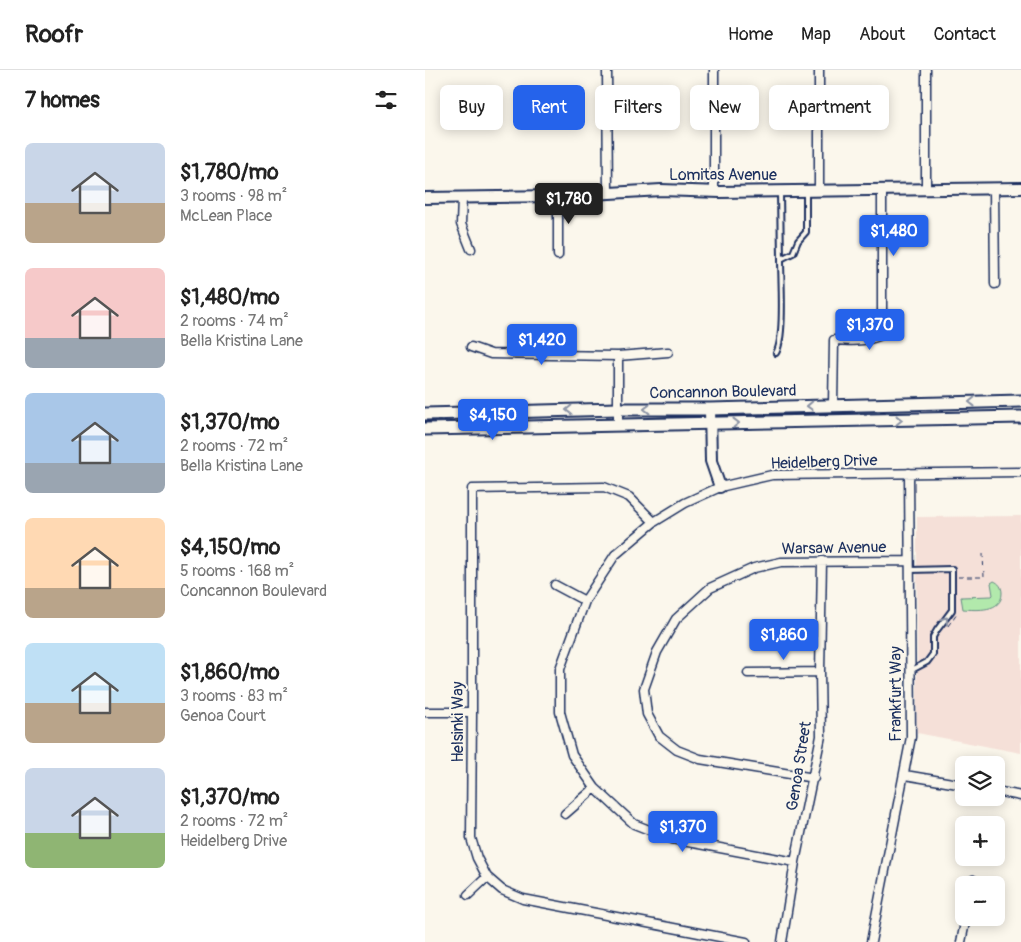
<!DOCTYPE html>
<html lang="en">
<head>
<meta charset="utf-8">
<style>
	:root { --surface:#fff; --page:#f6f6f6; --text:#222; --muted:#767676; --line:#e0e0e0; --accent:#2563eb }
	body { margin:0; font-family:Pangolin,sans-serif; background:var(--page); color:var(--text); height:100vh; display:flex; flex-direction:column; font-size:19px; white-space:nowrap }
	* { box-sizing:border-box; margin:0 }
	p { font-size:16px; color:var(--muted) }
	.icon { flex:none; width:28px; height:28px; fill:none; stroke:currentColor; stroke-width:2; stroke-linecap:round; stroke-linejoin:round }
	.map { position:relative; flex:1; overflow:hidden }
	.panel { display:flex; flex-direction:column; background:var(--surface); width:425px }
	.panel>* { flex:none }
	.hud { position:absolute; left:15px; top:15px; width:475px; height:45px; display:flex; gap:10px }
	.buttons { position:absolute; left:530px; top:686px; display:grid; gap:10px }
	.buttons a { display:grid; place-items:center; width:50px; height:50px; border-radius:8px; background:var(--surface); box-shadow:0 2px 12px #0003; font-size:25px }
	.price { position:absolute; translate:-50% -42px; padding:0 11px; border-radius:5px; background:var(--accent); color:#fff; font-size:16px; line-height:32px; filter:drop-shadow(0 1px 2px #0008) }
	.price::after { content:''; position:absolute; left:50%; top:30px; width:15px; height:11px; margin-left:-8px; background:inherit; clip-path:polygon(0 0,100% 0,50% 100%) }
	.price.current { background:#222; color:#fff }
	ul { padding:0; list-style:none }
	li { display:flex; align-items:center; gap:15px; height:125px; padding:0 25px }
	li span { display:grid; place-items:center; flex:none; width:140px; height:100px; border-radius:8px; color:#555 }
	li>.icon { margin-inline-start:auto }
	span .icon { width:60px; height:60px; fill:#fffc; stroke-width:1 }
	li b { font-size:21px }
	h2 { display:flex; justify-content:space-between; align-items:center; height:60px; padding:0 25px; font-size:21px }
	.chip { padding:0 18px; border-radius:8px; background:var(--surface); box-shadow:0 2px 12px #0003; font-size:18px; line-height:45px }
	.chip.current { background:var(--accent); color:#fff }
	header { display:flex; align-items:center; gap:30px; box-sizing:border-box; height:70px; padding:0 25px; background:var(--surface); border-bottom:1px solid var(--line) }
	header strong { font-size:24px }
	nav { display:flex; gap:28px; margin-inline-start:auto; font-size:18px }
	main { display:flex; flex:1; min-height:0 }
	.map>svg:first-child { display:block }
</style>
</head>
<body>
<header>
<strong>Roofr</strong>
<nav><a>Home</a><a>Map</a><a>About</a><a>Contact</a></nav>
</header>
<main>
<section class="panel">
<h2>7 homes<svg class="icon" aria-label="filters" viewBox="0 0 24 24"><path d="M4 7h16M4 17h16"/><circle cx="9" cy="7" r="2"/><circle cx="15" cy="17" r="2"/></svg></h2>
<ul>
<li><span style="background:linear-gradient(#c9d6e8 60%,#b9a48a 0)"><svg class="icon" aria-label="home" viewBox="0 0 24 24"><path d="M3 11l9-7 9 7M6 9v11h12V9"/></svg></span><div><b>$1,780/mo</b><p>3 rooms · 98 m²</p><p>McLean Place</p></div></li>
<li><span style="background:linear-gradient(#f6c9c9 70%,#9aa5b1 0)"><svg class="icon" aria-label="home" viewBox="0 0 24 24"><path d="M3 11l9-7 9 7M6 9v11h12V9"/></svg></span><div><b>$1,480/mo</b><p>2 rooms · 74 m²</p><p>Bella Kristina Lane</p></div></li>
<li><span style="background:linear-gradient(#a9c7e8 70%,#9aa5b1 0)"><svg class="icon" aria-label="home" viewBox="0 0 24 24"><path d="M3 11l9-7 9 7M6 9v11h12V9"/></svg></span><div><b>$1,370/mo</b><p>2 rooms · 72 m²</p><p>Bella Kristina Lane</p></div></li>
<li><span style="background:linear-gradient(#ffd9b3 70%,#b9a48a 0)"><svg class="icon" aria-label="home" viewBox="0 0 24 24"><path d="M3 11l9-7 9 7M6 9v11h12V9"/></svg></span><div><b>$4,150/mo</b><p>5 rooms · 168 m²</p><p>Concannon Boulevard</p></div></li>
<li><span style="background:linear-gradient(#bfe0f5 60%,#b9a48a 0)"><svg class="icon" aria-label="home" viewBox="0 0 24 24"><path d="M3 11l9-7 9 7M6 9v11h12V9"/></svg></span><div><b>$1,860/mo</b><p>3 rooms · 83 m²</p><p>Genoa Court</p></div></li>
<li><span style="background:linear-gradient(#c9d6e8 65%,#8fb573 0)"><svg class="icon" aria-label="home" viewBox="0 0 24 24"><path d="M3 11l9-7 9 7M6 9v11h12V9"/></svg></span><div><b>$1,370/mo</b><p>2 rooms · 72 m²</p><p>Heidelberg Drive</p></div></li>
</ul>
</section>
<div class="map">
<svg width="596" height="872" viewBox="0 0 596 872">
	<rect width="100%" height="100%" fill="#fbf7ec"/>
	<filter id="ink" filterUnits="userSpaceOnUse"><feTurbulence type="fractalNoise" baseFrequency=".02" numOctaves="2"/><feDisplacementMap in="SourceGraphic" scale="10" xChannelSelector="R" yChannelSelector="G"/><feConvolveMatrix kernelMatrix="1 2 1 2 8 2 1 2 1" color-interpolation-filters="sRGB"/></filter>
	<g filter="url(#ink)">
		<path fill="#f5e0d8" d="M596,446V683L492,663V447Z"/>
		<path fill="#b2e9ac" stroke="#668c85" d="M569,511C574,513 577,517 577,523C577,542 552,540 538,539L536,527L567,526L568,525L566,513Z"/>
		<g fill="none" stroke-linecap="round" stroke-linejoin="round">
			<g stroke="#1b2f5e" stroke-width="8">
				<path id="service" d="M355,123L356,189L368,183L373,171L381,162V123
					M351,283C360,268 356,209 356,189
					M485,500L527,499V540L512,560L508,567V584L502,592L485,601"/>
			</g>
			<g stroke="#1b2f5e" stroke-width="11">
				<path id="minor" d="M182,0L183,123
					M289,0V122
					M394,0V120
					M501,0V119
					M569,118L570,214
					M37,128L36,154L46,179
					M133,185V126
					M46,277L66,284L193,286L243,282
					M193,286V355
					M408,336L409,270C424,271 439,272 454,266L457,254V119
					M229,452L204,427L179,417L47,419V642L46,768L52,788L62,807L77,820L98,829L321,872
					M130,515L160,531
					M323,603L395,602
					M0,642H47
					M480,705L539,715
					M389,708L275,689L252,680L234,666L222,644L219,619L232,582L251,549L285,518L329,498L356,492L484,491
					M571,721L596,726
					M140,744L170,718
					M370,792L247,769L209,754L170,718L147,685L135,642V599L160,531L190,485L229,452L260,433L295,417L347,405L596,402
					M547,815L548,810
					M43,825L62,807
					M357,872L370,792L396,666L395,602L397,491
					M446,872L486,667L484,403
					M536,872L541,848"/>
			</g>
			<g stroke="#1b2f5e" stroke-width="14">
				<path id="tertiary" d="M0,128L133,126L236,120L295,122L596,118
					M285,339L286,391L295,417"/>
			</g>
			<g stroke="#1b2f5e" stroke-width="15">
				<path id="secondary" d="M0,344L193,339H285L596,331
					M0,359L596,347"/>
			</g>
			<path stroke="#1b2f5e" stroke-width="1" stroke-dasharray="5 4" stroke-linecap="butt" d="M533,507H559L558,484
				M523,556L532,543"/>
			<use href="#service" stroke="#fbf7ec" stroke-width="4"/>
			<use href="#minor" stroke="#fbf7ec" stroke-width="8"/>
			<use href="#tertiary" stroke="#fbf7ec" stroke-width="10"/>
			<use href="#secondary" stroke="#fbf7ec" stroke-width="11"/>
		</g>
		<defs><path id="oneway-chevron" d="M-2-3.5L2.5 0L-2 3.5" fill="none" stroke-width="1.6" stroke-linecap="round" stroke-linejoin="round" transform="scale(1.25)"/></defs>
		<g stroke="#8b93a5">
			<use href="#oneway-chevron" transform="translate(547 332) rotate(179)"/>
			<use href="#oneway-chevron" transform="translate(385 336) rotate(178)"/>
			<use href="#oneway-chevron" transform="translate(222 339) rotate(-180)"/>
			<use href="#oneway-chevron" transform="translate(144 340) rotate(179)"/>
			<use href="#oneway-chevron" transform="translate(474 350) rotate(-1)"/>
			<use href="#oneway-chevron" transform="translate(311 353) rotate(-1)"/>
			<use href="#oneway-chevron" transform="translate(520 550) rotate(-52)"/>
		</g>
	</g>
	<g text-anchor="middle" dominant-baseline="central" stroke-width="4" stroke-linejoin="round" paint-order="stroke">
		<g font-size="16" fill="#1b2f5e" stroke="#fbf7ec">
			<text x="298" y="105">Lomitas Avenue</text>
			<text transform="translate(298 322) rotate(-1)">Concannon Boulevard</text>
			<text transform="translate(399 392) rotate(-2)">Heidelberg Drive</text>
			<text transform="translate(409 478) rotate(-1)">Warsaw Avenue</text>
			<text transform="translate(471 624) rotate(-90)">Frankfurt Way</text>
			<text transform="translate(33 652) rotate(-90)">Helsinki Way</text>
			<text transform="translate(374 696) rotate(-81)">Genoa Street</text>
		</g>
	</g>
</svg>
<div class="buttons">
<a><svg class="icon" aria-label="layers" viewBox="0 0 24 24"><path d="M12 4l9 5-9 5-9-5zM3 14l9 5 9-5"/></svg></a>
<a>+</a>
<a>−</a>
</div>
<b class="price current" style="left:144px;top:155px">$1,780</b>
<b class="price" style="left:469px;top:187px">$1,480</b>
<b class="price" style="left:445px;top:281px">$1,370</b>
<b class="price" style="left:117px;top:296px">$1,420</b>
<b class="price" style="left:68px;top:371px">$4,150</b>
<b class="price" style="left:359px;top:591px">$1,860</b>
<b class="price" style="left:258px;top:783px">$1,370</b>
<div class="hud">
<a class="chip">Buy</a>
<a class="chip current">Rent</a>
<a class="chip">Filters</a>
<a class="chip">New</a>
<a class="chip">Apartment</a>
</div>
</div>
</main>
</body>
</html>
